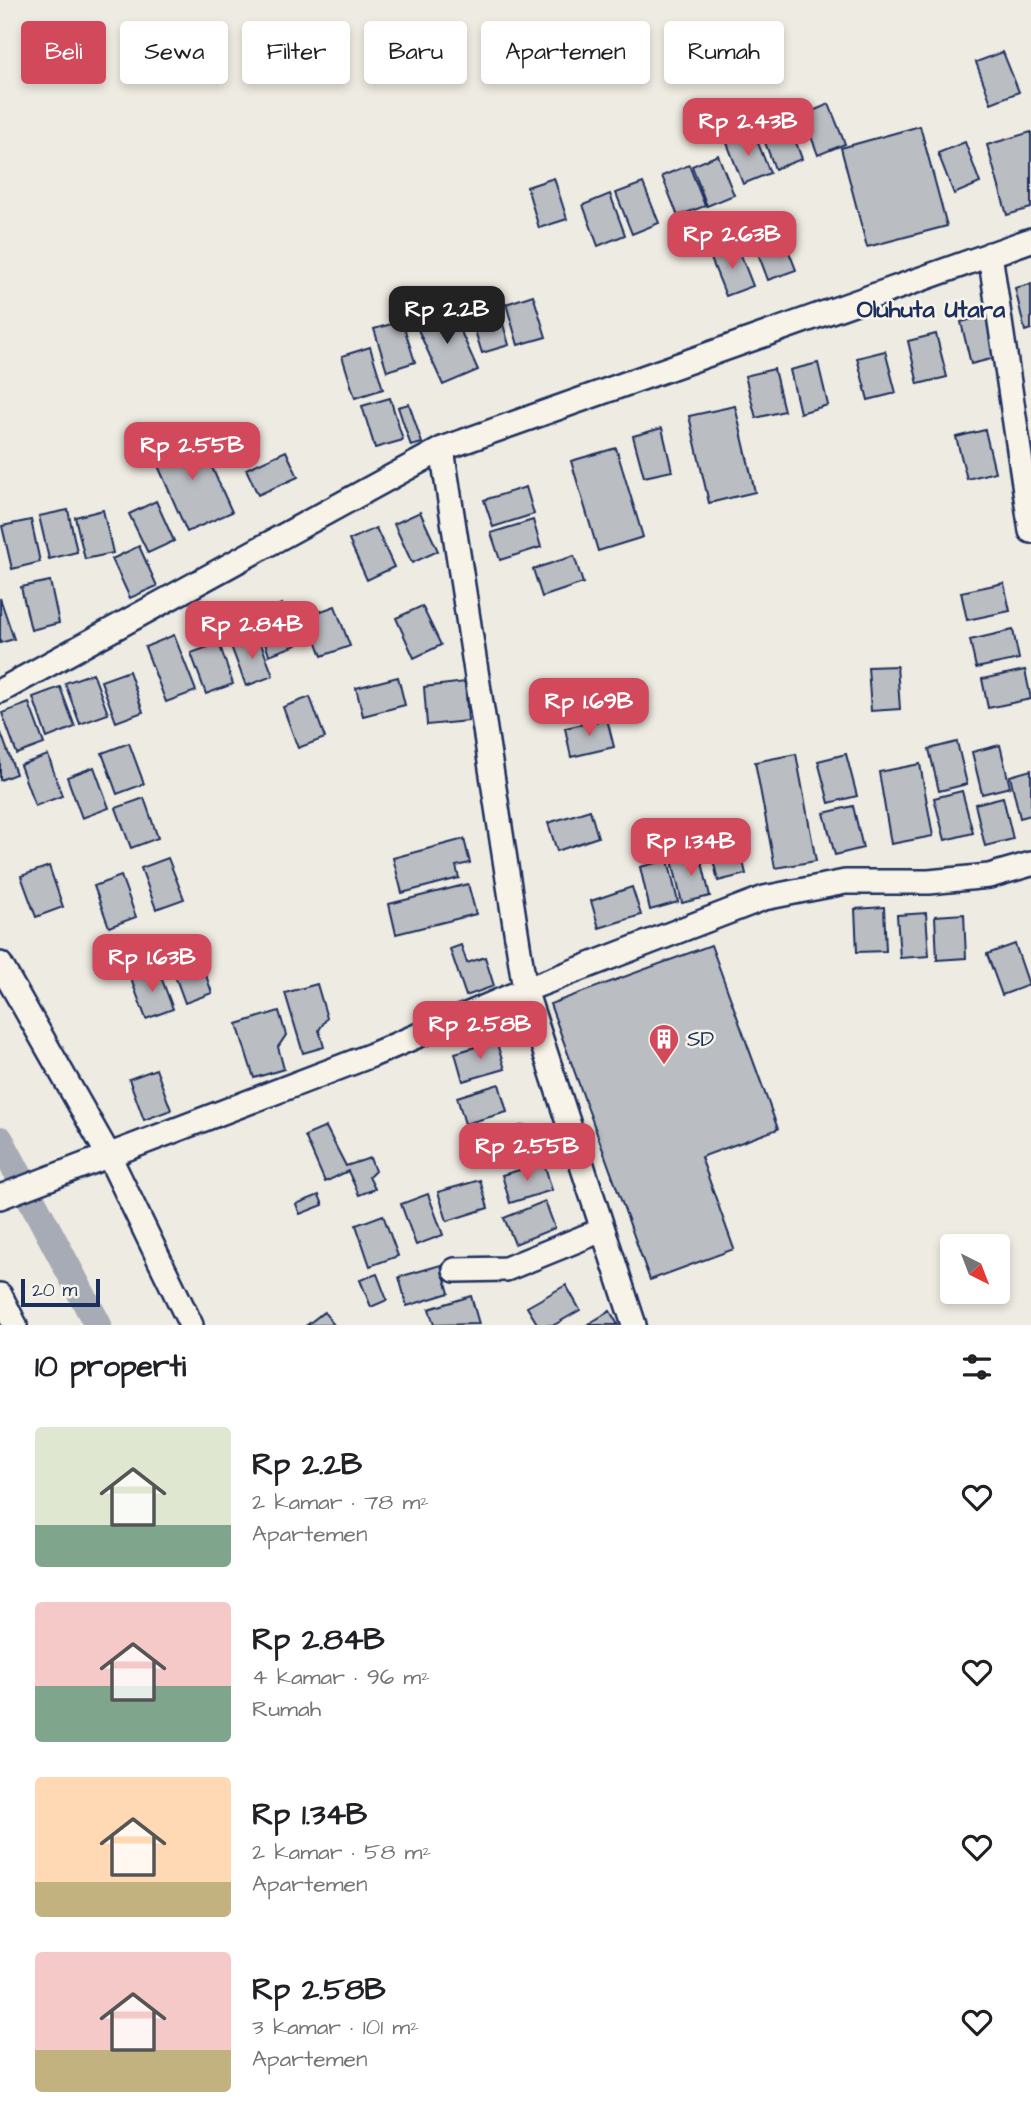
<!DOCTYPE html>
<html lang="id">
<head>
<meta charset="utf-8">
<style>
	:root { --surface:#fff; --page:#f6f6f6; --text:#202124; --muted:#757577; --accent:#d1495b }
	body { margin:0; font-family:"Architects Daughter",sans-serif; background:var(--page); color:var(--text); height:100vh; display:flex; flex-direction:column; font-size:26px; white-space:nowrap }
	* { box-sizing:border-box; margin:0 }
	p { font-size:23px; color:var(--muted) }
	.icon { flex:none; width:38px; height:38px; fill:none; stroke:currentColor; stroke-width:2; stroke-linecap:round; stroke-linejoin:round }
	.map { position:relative; height:1325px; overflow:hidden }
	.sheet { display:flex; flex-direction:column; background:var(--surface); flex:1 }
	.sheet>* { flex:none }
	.top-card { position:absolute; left:21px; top:21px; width:990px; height:63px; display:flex; gap:14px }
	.needle { width:46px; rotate:138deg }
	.buttons { position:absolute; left:940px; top:1234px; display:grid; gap:14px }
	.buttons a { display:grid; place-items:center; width:70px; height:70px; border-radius:7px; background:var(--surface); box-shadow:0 4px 10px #0003; font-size:35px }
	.scale { position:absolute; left:21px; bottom:18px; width:79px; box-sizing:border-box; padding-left:7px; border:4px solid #1b2f5e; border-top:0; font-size:19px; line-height:24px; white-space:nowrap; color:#1b2f5e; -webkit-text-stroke:5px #f7f3e8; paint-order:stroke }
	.price { position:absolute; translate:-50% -60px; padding:0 16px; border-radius:14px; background:var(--accent); color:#fff; font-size:23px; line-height:46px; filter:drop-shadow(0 2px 4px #0008) }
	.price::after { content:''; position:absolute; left:50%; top:42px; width:21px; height:16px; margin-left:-10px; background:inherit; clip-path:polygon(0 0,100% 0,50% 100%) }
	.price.selected { background:#222; color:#fff }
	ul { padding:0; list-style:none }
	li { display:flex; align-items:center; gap:21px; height:175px; padding:0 35px }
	li span { display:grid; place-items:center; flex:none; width:196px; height:140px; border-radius:7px; color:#555 }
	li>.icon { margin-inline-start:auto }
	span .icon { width:84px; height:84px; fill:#fffc; stroke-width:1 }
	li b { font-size:30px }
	h2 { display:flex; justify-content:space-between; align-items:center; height:84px; padding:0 35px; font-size:30px }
	.pill { padding:0 24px; border-radius:7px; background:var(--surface); box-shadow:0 4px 10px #0003; font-size:24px; line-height:63px }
	.pill.selected { background:var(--accent); color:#fff }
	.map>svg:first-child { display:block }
</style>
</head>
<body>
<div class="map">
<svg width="1031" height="1325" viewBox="0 0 1031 1325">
	<rect width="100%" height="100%" fill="#eeebe2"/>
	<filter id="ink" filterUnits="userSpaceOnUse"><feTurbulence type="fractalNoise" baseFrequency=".0143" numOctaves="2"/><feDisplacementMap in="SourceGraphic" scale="14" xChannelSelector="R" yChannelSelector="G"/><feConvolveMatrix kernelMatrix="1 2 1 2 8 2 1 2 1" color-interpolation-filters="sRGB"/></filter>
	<g filter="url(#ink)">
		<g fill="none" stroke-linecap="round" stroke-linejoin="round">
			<path stroke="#a6abb5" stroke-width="28" d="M0,1140L98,1325"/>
		</g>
		<path fill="#babdc2" stroke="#1b2f5e" stroke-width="2" d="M1003,52L1019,92L991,103L976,62Z
			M829,104L845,144L818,155L803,115Z
			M787,118L802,159L775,169L760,129Z
			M920,126L947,226L867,247L841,148Z
			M1031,132V208L1007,215L987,145Z
			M754,133L770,173L743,184L727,143Z
			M965,142L980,183L954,194L938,153Z
			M718,155L734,195L707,206L692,166Z
			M689,165L705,206L678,216L662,176Z
			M554,178L567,219L539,228L527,187Z
			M643,183L659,223L632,234L616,193Z
			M610,194L625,235L598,246L583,205Z
			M780,229L796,270L768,280L753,240Z
			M737,245L753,286L726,296L710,256Z
			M1031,284V329L1025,331L1015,288Z
			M533,295L546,337L518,345L506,304Z
			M497,303L509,345L482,353L469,312Z
			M450,307L478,370L443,385L415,323Z
			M989,315L999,357L971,364L961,322Z
			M402,321L415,362L387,371L374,329Z
			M936,334L947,377L918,384L908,341Z
			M370,347L383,389L355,398L342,356Z
			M885,351L896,393L868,400L857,358Z
			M818,363L828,405L800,413L790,370Z
			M774,369L784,411L756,418L745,376Z
			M390,398L403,440L375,448L362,406Z
			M409,404L422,443L411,446L398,407Z
			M735,406L755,492L709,503L689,416Z
			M662,428L672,471L644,477L633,436Z
			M985,430L995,472L967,479L956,437Z
			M196,432L232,512L187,532L152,452Z
			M616,448L643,537L598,551L571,461Z
			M286,451L298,477L258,495L246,469Z
			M526,487L534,514L493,527L484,500Z
			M156,501L174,541L148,553L129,514Z
			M68,510L77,552L49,559L39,516Z
			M103,510L113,553L85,559L75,517Z
			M420,512L438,551L412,563L394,524Z
			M31,520L40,562L12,569L2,526Z
			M533,520L541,547L500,560L491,533Z
			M376,528L394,567L367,580L349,540Z
			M139,546L157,586L130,598L112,559Z
			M574,556L583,583L542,597L533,569Z
			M50,581L59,623L31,630L21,587Z
			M1004,583L1010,611L967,620L961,592Z
			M0,598L14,639L0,643Z
			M282,604L297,645L269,655L255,614Z
			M335,606L350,646L322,656L307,616Z
			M422,606L441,645L414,658L396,618Z
			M1013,630L1019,659L976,668L970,640Z
			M174,635L196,691L166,702L145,647Z
			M258,636L273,676L246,686L231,646Z
			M219,643L233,684L206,694L191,653Z
			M897,666L900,709L871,711L868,667Z
			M1025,670L1031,699L988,708L982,679Z
			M129,671L143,712L116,722L101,681Z
			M93,673L108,714L80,724L65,683Z
			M398,677L405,705L363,716L356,688Z
			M465,682L468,721L427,725L424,687Z
			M60,687L75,727L47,738L33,697Z
			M310,697L325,738L298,748L283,707Z
			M29,703L44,744L17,754L2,713Z
			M607,719L614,747L571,757L565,728Z
			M1,733L16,774L0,780V734Z
			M957,742L967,784L939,791L929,749Z
			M129,743L144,784L117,794L102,753Z
			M1000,745L1010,787L982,794L972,752Z
			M796,754L816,861L775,868L755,762Z
			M846,754L857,796L829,803L818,761Z
			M48,755L62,796L35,806L20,765Z
			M920,764L933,836L891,844L879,772Z
			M94,767L109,808L82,818L67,777Z
			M1031,770V815L1020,818L1010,776Z
			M962,791L973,833L945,840L934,798Z
			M1003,797L1013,839L985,846L975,804Z
			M144,798L158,838L131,848L116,808Z
			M853,806L863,848L835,855L824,813Z
			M590,810L598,837L557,851L548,823Z
			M736,832L746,874L718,881L708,838Z
			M464,839L470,863L456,866L459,878L402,893L393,858Z
			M700,854L710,896L682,903L672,860Z
			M168,858L184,899L156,909L141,868Z
			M668,860L678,902L650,910L640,867Z
			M49,866L63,907L36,917L21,876Z
			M121,876L136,917L109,927L94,886Z
			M468,884L476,914L396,934L389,904Z
			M632,887L641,915L599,928L591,901Z
			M884,907L886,951L857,952L855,909Z
			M926,913L929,956L900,958L897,915Z
			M964,914L966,958L937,960L935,916Z
			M1015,944L1029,985L1002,995L987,954Z
			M461,945L467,963L485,957L494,986L466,996L450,949Z
			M711,945L778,1129L701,1157L734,1249L650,1280L550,1004Z
			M198,952L212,993L185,1003L170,962Z
			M158,969L173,1009L146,1019L131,979Z
			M317,984L327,1018L319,1030L324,1047L303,1053L285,993Z
			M279,1011L286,1035L278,1047L284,1069L254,1078L237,1024Z
			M496,1041L505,1069L463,1081L455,1053Z
			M156,1069L171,1110L144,1120L129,1079Z
			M499,1084L507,1112L465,1124L457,1097Z
			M524,1125L533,1152L491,1165L483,1137Z
			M326,1127L346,1166L370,1158L375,1171L369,1177L375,1189L359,1195L348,1171L325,1182L305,1136Z
			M544,1163L552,1190L510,1203L502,1175Z
			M480,1180L488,1208L447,1221L438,1192Z
			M428,1194L443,1235L416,1245L401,1204Z
			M319,1195L323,1205L300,1214L296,1204Z
			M545,1201L555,1228L515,1244L504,1218Z
			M383,1215L398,1256L370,1266L356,1225Z
			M441,1265L449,1293L407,1306L399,1277Z
			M377,1274L387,1300L371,1307L360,1280Z
			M566,1285L580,1310L554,1325H538L527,1307Z
			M471,1296L479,1324L434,1325L429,1309Z
			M610,1311L618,1325H587Z
			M324,1312L334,1325H307Z"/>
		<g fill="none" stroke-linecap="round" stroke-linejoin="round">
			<g stroke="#1b2f5e" stroke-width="28">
				<path id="minor" d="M990,254L1031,531
					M442,449L525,990L634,1325
					M0,691L442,449L1031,240
					M0,964L109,1156L191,1325
					M0,1197L372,1055L525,990L764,898L845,882H929L989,876L1031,864
					M455,1270L506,1269L602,1230
					M0,1295L15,1325"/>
			</g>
			<use href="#minor" stroke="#f7f3e8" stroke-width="23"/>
		</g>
	</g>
	<defs>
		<g id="building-pin" transform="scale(1.575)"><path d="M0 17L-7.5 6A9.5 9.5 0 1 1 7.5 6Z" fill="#d1495b" stroke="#f7f3e8"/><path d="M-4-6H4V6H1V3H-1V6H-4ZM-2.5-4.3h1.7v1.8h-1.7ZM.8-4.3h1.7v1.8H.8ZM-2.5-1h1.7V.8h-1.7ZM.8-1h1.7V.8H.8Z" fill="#fff"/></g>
	</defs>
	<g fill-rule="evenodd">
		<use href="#building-pin" x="664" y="1039"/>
	</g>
	<g text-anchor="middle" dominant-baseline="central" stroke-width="5" stroke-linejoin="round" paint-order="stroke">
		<g font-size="21" fill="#1b2f5e" stroke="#f7f3e8" text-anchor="start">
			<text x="687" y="1039">SD</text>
		</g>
		<g font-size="24" font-weight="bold" fill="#1b2f5e" stroke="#f7f3e8">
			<text x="931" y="310">Oluhuta Utara</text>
		</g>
	</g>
</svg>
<div class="buttons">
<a><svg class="needle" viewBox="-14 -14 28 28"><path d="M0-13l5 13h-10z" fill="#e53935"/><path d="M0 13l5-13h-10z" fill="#757577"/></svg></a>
</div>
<div class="scale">20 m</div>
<b class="price" style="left:748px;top:158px">Rp 2.43B</b>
<b class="price" style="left:732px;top:271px">Rp 2.63B</b>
<b class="price selected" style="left:447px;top:346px">Rp 2.2B</b>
<b class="price" style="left:192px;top:482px">Rp 2.55B</b>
<b class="price" style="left:252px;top:661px">Rp 2.84B</b>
<b class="price" style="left:589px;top:738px">Rp 1.69B</b>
<b class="price" style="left:691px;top:878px">Rp 1.34B</b>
<b class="price" style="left:152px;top:994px">Rp 1.63B</b>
<b class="price" style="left:480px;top:1061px">Rp 2.58B</b>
<b class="price" style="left:527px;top:1183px">Rp 2.55B</b>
<div class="top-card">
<a class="pill selected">Beli</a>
<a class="pill">Sewa</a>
<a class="pill">Filter</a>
<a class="pill">Baru</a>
<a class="pill">Apartemen</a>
<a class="pill">Rumah</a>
</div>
</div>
<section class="sheet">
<h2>10 properti<svg class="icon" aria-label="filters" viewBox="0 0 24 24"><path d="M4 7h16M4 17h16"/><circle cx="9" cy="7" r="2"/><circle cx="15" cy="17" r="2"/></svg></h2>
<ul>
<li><span style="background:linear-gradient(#dfe7d0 70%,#7fa58c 0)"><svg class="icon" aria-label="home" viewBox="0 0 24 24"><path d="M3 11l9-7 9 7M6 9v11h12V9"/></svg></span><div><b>Rp 2.2B</b><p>2 kamar · 78 m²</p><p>Apartemen</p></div><svg class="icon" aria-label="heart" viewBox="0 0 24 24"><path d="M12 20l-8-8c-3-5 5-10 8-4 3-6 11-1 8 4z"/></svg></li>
<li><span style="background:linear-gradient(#f6c9c9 60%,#7fa58c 0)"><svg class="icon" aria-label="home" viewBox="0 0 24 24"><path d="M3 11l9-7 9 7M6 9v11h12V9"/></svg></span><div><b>Rp 2.84B</b><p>4 kamar · 96 m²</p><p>Rumah</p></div><svg class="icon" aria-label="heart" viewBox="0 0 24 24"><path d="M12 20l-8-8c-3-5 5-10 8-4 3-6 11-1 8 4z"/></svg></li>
<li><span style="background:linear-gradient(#ffd9b3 75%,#c2b280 0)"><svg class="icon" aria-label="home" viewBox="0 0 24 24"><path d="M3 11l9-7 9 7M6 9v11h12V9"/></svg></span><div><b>Rp 1.34B</b><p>2 kamar · 58 m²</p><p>Apartemen</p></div><svg class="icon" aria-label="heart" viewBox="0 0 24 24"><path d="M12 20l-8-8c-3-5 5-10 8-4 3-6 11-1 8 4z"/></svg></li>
<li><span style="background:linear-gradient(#f6c9c9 70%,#c2b280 0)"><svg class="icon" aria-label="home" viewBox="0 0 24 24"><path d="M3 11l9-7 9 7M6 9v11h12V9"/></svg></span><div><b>Rp 2.58B</b><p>3 kamar · 101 m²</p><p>Apartemen</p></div><svg class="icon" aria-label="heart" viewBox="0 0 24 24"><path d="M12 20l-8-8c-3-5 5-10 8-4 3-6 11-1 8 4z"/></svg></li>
</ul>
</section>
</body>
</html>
